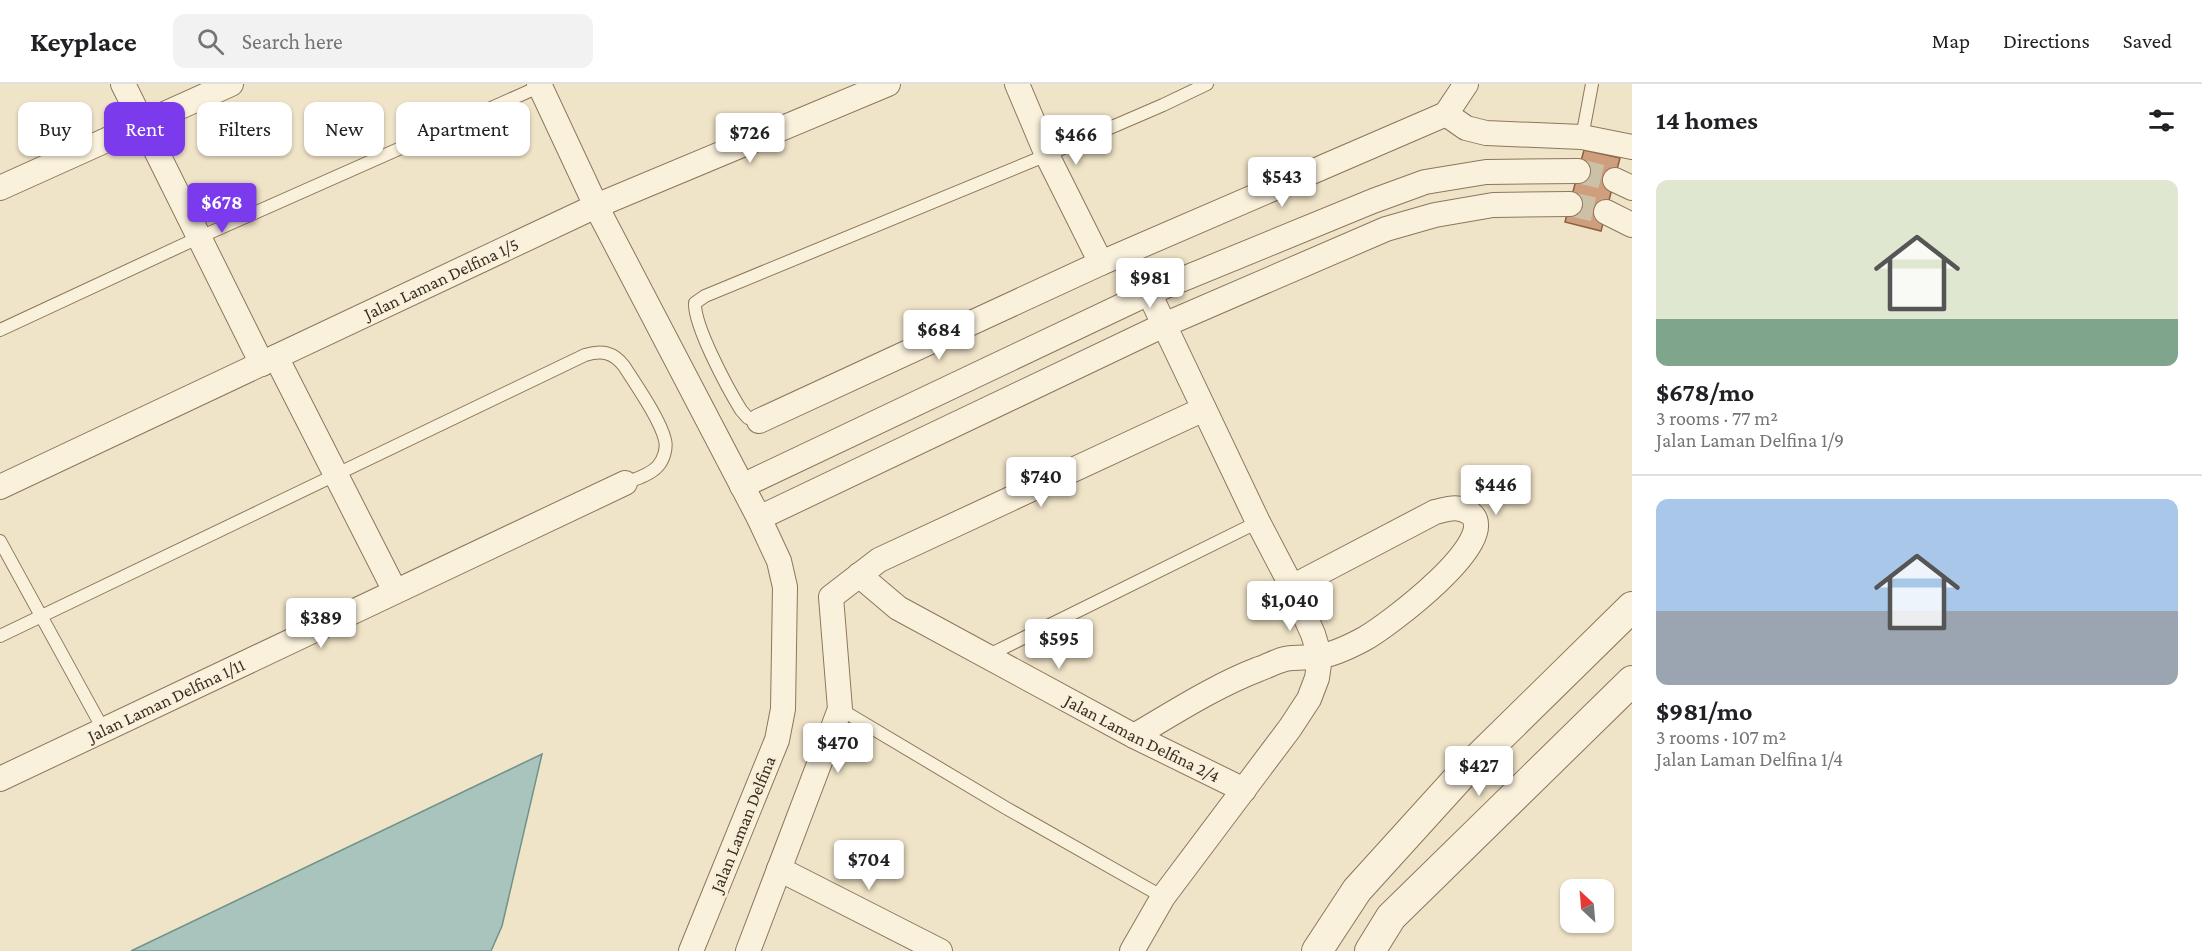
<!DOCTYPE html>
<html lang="en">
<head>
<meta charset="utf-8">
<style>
	:root { --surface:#fff; --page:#f2f2f2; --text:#202124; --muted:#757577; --line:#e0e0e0; --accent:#7c3aed }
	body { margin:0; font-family:"Crimson Pro",serif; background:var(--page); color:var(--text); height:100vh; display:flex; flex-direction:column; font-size:22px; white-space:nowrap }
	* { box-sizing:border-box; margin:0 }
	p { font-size:20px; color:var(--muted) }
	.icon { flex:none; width:33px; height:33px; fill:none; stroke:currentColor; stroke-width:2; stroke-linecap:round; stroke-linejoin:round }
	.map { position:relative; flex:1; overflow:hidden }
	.drawer { display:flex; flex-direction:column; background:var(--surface); width:570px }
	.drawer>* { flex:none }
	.banner { position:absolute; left:18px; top:18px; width:570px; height:54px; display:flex; gap:12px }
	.needle { width:39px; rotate:334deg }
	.fabs { position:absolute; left:1560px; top:795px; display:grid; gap:12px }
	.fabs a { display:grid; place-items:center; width:54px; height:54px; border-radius:12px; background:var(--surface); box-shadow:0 2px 4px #0004; font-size:30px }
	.price { position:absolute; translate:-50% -51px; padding:0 14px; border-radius:6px; background:#fff; color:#222; font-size:20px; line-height:39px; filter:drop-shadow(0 2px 3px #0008) }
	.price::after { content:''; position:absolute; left:50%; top:36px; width:18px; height:14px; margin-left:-9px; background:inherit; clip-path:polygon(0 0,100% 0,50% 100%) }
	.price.current { background:var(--accent); color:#fff }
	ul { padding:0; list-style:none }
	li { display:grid; align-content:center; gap:12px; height:318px; padding:0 24px }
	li+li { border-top:2px solid var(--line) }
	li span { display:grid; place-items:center; height:186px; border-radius:12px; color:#555 }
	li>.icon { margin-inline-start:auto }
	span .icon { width:108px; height:108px; fill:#fffc; stroke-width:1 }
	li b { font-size:26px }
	h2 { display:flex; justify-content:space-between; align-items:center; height:72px; padding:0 24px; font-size:26px }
	.pill { padding:0 21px; border-radius:12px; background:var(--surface); box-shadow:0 2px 4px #0004; font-size:21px; line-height:54px }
	.pill.current { background:var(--accent); color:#fff }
	header { display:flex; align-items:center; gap:36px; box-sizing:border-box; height:84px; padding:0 30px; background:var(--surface); border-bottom:2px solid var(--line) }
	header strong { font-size:28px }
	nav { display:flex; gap:33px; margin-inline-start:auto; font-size:21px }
	.search { width:420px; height:54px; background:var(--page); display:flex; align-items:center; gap:15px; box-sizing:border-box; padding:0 21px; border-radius:12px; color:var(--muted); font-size:22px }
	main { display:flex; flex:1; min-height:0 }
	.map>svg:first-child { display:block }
</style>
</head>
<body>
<header>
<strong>Keyplace</strong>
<div class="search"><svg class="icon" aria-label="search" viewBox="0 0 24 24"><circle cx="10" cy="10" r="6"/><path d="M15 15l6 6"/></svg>Search here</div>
<nav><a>Map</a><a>Directions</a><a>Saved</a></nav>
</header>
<main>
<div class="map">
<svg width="1632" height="867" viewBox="0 0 1632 867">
	<rect width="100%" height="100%" fill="#f0e4c8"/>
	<path fill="#a9c4bc" stroke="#6f938a" stroke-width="1.5" d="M542,670L502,842L491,867H131Z"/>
	<path fill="#cf9f7d" stroke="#8d5f41" stroke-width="1.5" d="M1584,66L1620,74L1601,147L1565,138Z"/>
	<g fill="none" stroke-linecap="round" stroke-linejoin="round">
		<path stroke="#ccc0a6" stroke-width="24" stroke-dasharray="24 12" stroke-linecap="butt" d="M1578,87L1615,96
			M1570,120L1606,128"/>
		<g stroke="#8d765c" stroke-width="14">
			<path id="service" d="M1582,53L1592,0
				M0,246L200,153L543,1
				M759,337L748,334L741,326C728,305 694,242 695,219L705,212L1047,71L1163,21L1207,0
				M0,457L103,645
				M0,552L585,271C602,266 613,268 624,282C636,301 660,335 665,356C667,364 664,375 658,382C650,391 636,395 625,399
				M989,571L1258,438
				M840,625L1006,724L1163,813"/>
		</g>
		<g stroke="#8d765c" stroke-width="26">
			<g id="minor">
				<path d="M123,0L262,280"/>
				<path d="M539,0L596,122L759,434L779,477L785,503L783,625L777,656L691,867"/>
				<path d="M1017,0L1047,71L1101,179"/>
				<path d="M1466,0L1446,30L1466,44L1486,49L1582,53L1632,63"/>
				<path d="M1615,96L1632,104"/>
				<path d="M0,104L231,0"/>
				<path d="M1606,128L1632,141"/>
				<path d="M276,273L395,507"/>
				<path d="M759,337L1101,179L1446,30"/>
				<path d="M742,402L1149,209L1373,117L1425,98L1486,88L1578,87"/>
				<path id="s1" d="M0,403L596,122L888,0"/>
				<path d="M759,434L1164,241L1386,145L1435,131L1493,121L1570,120"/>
				<path id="s2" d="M859,491L898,524L1134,652L1244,706"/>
				<path d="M1134,652C1175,628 1215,602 1259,585C1268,582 1276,577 1285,575C1295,573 1307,574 1317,573C1331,571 1351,562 1364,555C1386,543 1504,455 1470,429C1458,421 1448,425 1435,428L1292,503"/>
				<path id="s3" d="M0,695L625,399"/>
				<path d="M779,785L940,867"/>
				<path d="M748,867L840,625L831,513L879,476L1204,325"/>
				<path d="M1132,867L1163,813L1290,644L1309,615L1317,594L1320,573L1313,550L1292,503L1258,438L1149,209"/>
			</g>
		</g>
		<g stroke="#8d765c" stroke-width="32">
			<path id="tertiary" d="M1317,867L1357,806L1464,688L1632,523
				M1370,867L1391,833L1632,597"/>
		</g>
		<use href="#service" stroke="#faf1dc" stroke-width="12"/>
		<use href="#minor" stroke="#faf1dc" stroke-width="24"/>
		<use href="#tertiary" stroke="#faf1dc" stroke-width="30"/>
	</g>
	<g text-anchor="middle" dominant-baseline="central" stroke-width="6" stroke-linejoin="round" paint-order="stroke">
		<g font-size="18" fill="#3d2e20" stroke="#f7eed8">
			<text stroke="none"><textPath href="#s1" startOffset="488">Jalan Laman Delfina 1/5</textPath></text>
			<text stroke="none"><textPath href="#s3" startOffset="184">Jalan Laman Delfina 1/11</textPath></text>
			<text stroke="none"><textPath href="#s2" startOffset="328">Jalan Laman Delfina 2/4</textPath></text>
			<text transform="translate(743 740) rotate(-68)">Jalan Laman Delfina</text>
		</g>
	</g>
</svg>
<div class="fabs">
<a><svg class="needle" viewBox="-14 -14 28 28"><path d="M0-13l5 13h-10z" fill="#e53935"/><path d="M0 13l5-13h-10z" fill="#757577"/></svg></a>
</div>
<b class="price" style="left:750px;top:80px">$726</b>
<b class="price" style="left:1076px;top:82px">$466</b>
<b class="price" style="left:1282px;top:124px">$543</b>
<b class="price current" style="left:222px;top:150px">$678</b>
<b class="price" style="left:1150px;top:225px">$981</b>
<b class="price" style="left:939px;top:277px">$684</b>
<b class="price" style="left:1041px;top:424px">$740</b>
<b class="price" style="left:1496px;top:432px">$446</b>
<b class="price" style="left:1290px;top:548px">$1,040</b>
<b class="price" style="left:321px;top:565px">$389</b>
<b class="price" style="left:1059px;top:586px">$595</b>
<b class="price" style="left:838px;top:690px">$470</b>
<b class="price" style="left:1479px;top:713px">$427</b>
<b class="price" style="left:869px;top:807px">$704</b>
<div class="banner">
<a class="pill">Buy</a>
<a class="pill current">Rent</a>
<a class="pill">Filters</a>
<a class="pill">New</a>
<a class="pill">Apartment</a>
</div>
</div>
<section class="drawer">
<h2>14 homes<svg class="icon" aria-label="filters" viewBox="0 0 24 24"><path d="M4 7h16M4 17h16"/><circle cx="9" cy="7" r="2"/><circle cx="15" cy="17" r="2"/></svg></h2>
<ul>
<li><span style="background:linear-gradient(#dfe7d0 75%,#7fa58c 0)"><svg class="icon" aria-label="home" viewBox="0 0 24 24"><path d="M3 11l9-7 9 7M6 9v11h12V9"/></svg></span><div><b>$678/mo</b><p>3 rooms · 77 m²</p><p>Jalan Laman Delfina 1/9</p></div></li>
<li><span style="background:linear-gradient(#a9c7e8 60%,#9aa5b1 0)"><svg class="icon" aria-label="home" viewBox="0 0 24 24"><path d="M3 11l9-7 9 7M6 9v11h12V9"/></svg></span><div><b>$981/mo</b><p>3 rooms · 107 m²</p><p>Jalan Laman Delfina 1/4</p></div></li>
</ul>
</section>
</main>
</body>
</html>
